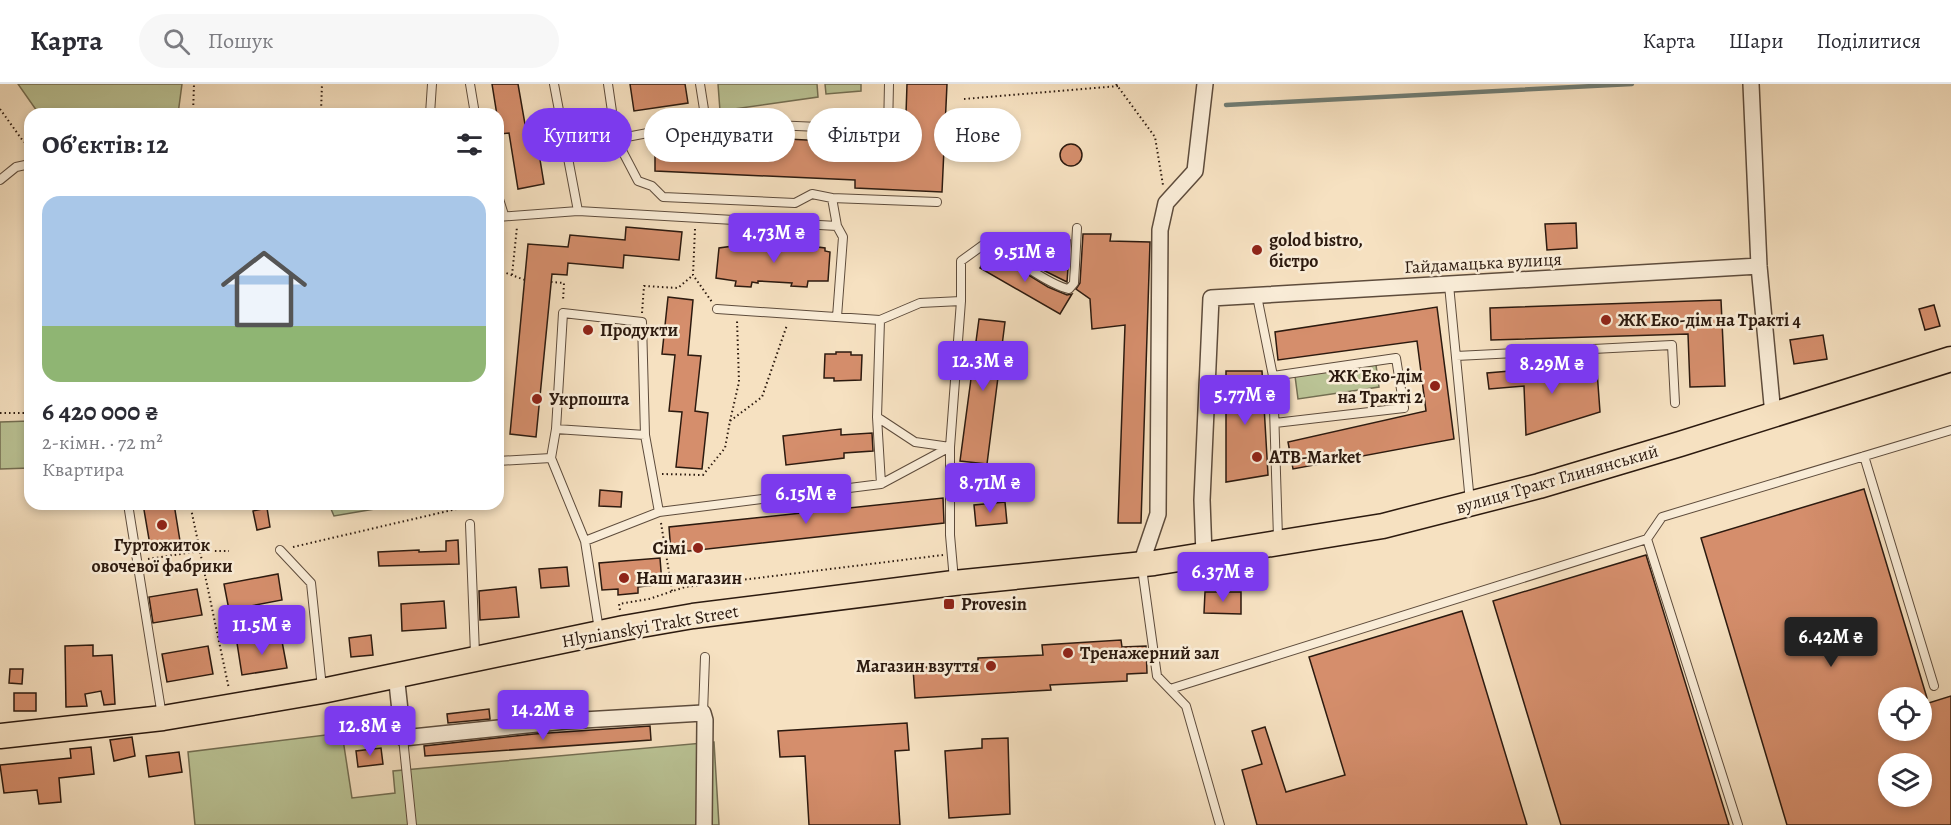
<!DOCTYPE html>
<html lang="uk">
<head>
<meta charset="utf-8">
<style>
	:root { --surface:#fff; --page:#f7f7f7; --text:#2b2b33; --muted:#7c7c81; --line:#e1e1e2; --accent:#7c3aed }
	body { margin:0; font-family:Alegreya,serif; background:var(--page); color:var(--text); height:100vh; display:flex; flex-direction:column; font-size:22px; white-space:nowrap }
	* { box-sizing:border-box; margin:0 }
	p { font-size:20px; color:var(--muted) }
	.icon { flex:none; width:33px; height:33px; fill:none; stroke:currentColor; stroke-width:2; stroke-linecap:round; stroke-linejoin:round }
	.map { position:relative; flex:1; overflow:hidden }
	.sheet { position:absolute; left:24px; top:24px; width:480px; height:402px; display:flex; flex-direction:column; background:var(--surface); border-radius:18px; box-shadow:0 3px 9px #0003 }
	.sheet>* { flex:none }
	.hud { position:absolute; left:522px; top:24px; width:570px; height:54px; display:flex; gap:12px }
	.fabs { position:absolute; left:1878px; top:603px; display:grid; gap:12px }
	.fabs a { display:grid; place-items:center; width:54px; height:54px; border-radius:50%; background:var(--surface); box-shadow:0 3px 9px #0003; font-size:30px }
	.price { position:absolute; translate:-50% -51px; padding:0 14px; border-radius:6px; background:var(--accent); color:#fff; font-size:20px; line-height:39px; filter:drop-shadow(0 2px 3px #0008) }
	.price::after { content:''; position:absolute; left:50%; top:36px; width:18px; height:14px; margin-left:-9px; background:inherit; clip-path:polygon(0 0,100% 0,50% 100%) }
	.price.active { background:#222; color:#fff }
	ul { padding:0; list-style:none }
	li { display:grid; align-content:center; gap:12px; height:318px; padding:0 18px }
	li+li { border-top:2px solid var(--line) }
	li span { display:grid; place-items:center; height:186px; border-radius:18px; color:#555 }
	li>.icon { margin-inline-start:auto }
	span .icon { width:108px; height:108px; fill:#fffc; stroke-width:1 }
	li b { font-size:26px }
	h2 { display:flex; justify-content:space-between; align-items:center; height:72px; padding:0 18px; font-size:26px }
	.tag { padding:0 21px; border-radius:27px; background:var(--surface); box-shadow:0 3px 9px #0003; font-size:21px; line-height:54px }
	.tag.active { background:var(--accent); color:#fff }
	header { display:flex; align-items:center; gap:36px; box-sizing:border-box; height:84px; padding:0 30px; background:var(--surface); border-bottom:2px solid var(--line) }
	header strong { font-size:28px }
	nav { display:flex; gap:33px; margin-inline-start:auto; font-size:21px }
	.search { width:420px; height:54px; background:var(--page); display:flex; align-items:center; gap:15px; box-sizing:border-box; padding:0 21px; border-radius:33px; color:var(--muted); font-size:22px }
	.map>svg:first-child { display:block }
</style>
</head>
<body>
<header>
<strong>Карта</strong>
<div class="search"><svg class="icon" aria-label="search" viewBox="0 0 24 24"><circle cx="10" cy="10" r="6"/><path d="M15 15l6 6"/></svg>Пошук</div>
<nav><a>Карта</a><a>Шари</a><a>Поділитися</a></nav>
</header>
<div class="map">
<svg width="1951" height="741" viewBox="0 0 1951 741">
	<rect width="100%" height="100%" fill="#f6e1c1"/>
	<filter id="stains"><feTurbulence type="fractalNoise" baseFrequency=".00333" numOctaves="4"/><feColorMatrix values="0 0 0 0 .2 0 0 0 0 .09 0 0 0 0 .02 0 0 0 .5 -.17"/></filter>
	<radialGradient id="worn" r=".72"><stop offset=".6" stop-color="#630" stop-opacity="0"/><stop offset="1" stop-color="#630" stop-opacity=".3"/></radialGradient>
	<path fill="#bac395" stroke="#736e52" stroke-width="1.5" d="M18,0H182L178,30H39Z
		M718,0H817L818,13L720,27Z
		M825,0H861V7L826,10Z
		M1376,281L1379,303L1298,315L1295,292Z
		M30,337V384L0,385V338Z
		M336,420H380V424L334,432L331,425Z
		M342,649L352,714L395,709L393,687L714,658L719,741H195L188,668Z"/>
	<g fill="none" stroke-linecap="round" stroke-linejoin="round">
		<path stroke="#707c73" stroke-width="4.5" d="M1226,21L1632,0"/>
	</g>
	<path fill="#d58e6c" stroke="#2c1a0f" stroke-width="1.5" fill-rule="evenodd" d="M492,0H518L526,46L535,45L544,100L518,105L509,49L500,50Z
		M630,0H685L688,19L634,27Z
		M907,0H947L942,108L855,104V96L655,87V71L686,50L905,61Z
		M1060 71a11 11 0 1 1 22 0a11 11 0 1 1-22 0Z
		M1576,139L1577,164L1547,166L1545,140Z
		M626,143L682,148L679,176L624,171L623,184L568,179L567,191L552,190L536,353L510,350L528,160L568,163L570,151L625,156Z
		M1083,150H1111L1110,157L1150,158L1141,439H1118L1125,241L1092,245L1090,215L1076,205L1080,199Z
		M1070,156L1067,198L1043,186L1009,163V160Z
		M788,159L818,161V163L825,164V167L830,168L828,197H808L807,203L791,202L792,199L758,197V199L752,198L751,203L735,202L736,197L716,194L719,164L733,162V160L780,164V161L788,162Z
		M989,167L1048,203L1067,211L1072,210L1060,230L980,184Z
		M668,213L693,216L688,271L701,272L695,327L708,329L702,385L676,383L682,328L669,327L675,271L662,270Z
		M1721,216L1725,302L1690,303L1688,250L1491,256L1490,224Z
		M1934,221L1940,242L1925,246L1919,225Z
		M1437,223L1454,355L1293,385L1288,358L1426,327L1417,257L1278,276L1275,248Z
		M979,235L1005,238L987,380L960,377Z
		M1823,251L1827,275L1794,280L1790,256Z
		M836,268H851V271H862L861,296L834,297V294H824L825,270H836Z
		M1226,287H1262L1268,391L1226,398Z
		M1510,287H1597L1600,328L1526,351L1524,302L1489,305L1487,289Z
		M841,345V351L872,349L873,367L844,369V374L786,381L783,352Z
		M1864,405L1927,614H1888V646H1922V621L1951,612V741H1787L1701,454ZM1888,680H1922V712H1888Z
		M600,406L622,408L621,423L599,422Z
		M943,414L944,439L671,469L669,443Z
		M1005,418L1007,439L976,442L974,421Z
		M143,420H174L181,463L151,467Z
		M267,424L270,443L257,446L253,427Z
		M458,456L459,480L379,482L378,468L419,466V468L446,467V457Z
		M1646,471L1729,741H1561L1493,517Z
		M660,474L662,500L638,503V509L618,511V505L602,506L599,479Z
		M567,483L569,502L541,504L539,485Z
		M278,490L282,516L229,526L224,500Z
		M516,503L519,533L480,536L479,507Z
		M197,505L202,531L153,539L149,513Z
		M1205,508H1241V530L1204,529Z
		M444,517L446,544L402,547L401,520Z
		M1462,527L1527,741H1257L1242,686L1262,680L1252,647L1265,643L1286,708L1345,691L1309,573Z
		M371,551L373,571L351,573L349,554Z
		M281,552L287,584L242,591L237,559Z
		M1121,556L1122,563L1146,562L1147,589L1127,590V597L1050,601L1051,606L915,614L913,584L978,580V574L1043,571L1042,561Z
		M93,561V572L112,571L115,620L104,621L101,607L85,610L87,622L66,623L65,562Z
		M208,562L213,590L167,598L162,570Z
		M10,585H23L22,600L9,599Z
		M14,609H36V627H14Z
		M489,625L490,635L448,639L447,630Z
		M907,639L909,666L895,667L900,741H809L805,672L780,673L778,647Z
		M650,642L651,656L425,672L424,662L534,650Z
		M132,653L135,672L114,677L110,656Z
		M1008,654L1010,730L949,734L945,667L982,664V655Z
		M91,663L94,690L59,694L61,718L39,720L37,706L4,709L0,681L71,674L70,665Z
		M381,664L383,680L358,683L356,667Z
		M179,668L182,688L149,693L146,672Z"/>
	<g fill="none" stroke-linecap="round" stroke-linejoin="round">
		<g stroke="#5e4c3c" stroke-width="10">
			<path id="lane" d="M470,0L475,30
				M554,0L578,127
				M608,0L616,55
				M700,0L706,38L616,55L638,97L652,102L663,113L795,119L812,110L832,114L837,142L843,153L837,233
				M430,30L432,0
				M706,38L888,46L889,0
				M0,96L16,83L30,80
				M498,112L504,131
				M832,114L937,118
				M498,133L578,127L837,142
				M1449,201L1470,418
				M1257,212L1273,292L1278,454
				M717,225L880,236L877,333L915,358L950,363V451L954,496
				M563,229L642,238L645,351L556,345Z
				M880,236L920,219L961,217
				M1456,272L1672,261L1675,319
				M1273,292L1396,274L1404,324L1275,339
				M877,333L881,400
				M556,345L551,374L585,457
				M1864,372L1934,602
				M498,377L551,374
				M128,420L162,632
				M659,428L881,400L950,363L961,217V177L990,156C1004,169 1051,202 1069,205L1074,199L1077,144
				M470,440L475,570
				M1647,455L1738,741
				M280,466L311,499L322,604
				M1142,484L1157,592L1186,622L1220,741
				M599,546L585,457L659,428L645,351
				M1170,605L1647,455L1662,433L1951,346
				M703,629L705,573
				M403,654L412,741"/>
		</g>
		<g stroke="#5e4c3c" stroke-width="18">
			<path id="street" d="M1751,0L1759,182L1773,331
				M1204,471L1202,416L1211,214L1759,182
				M1141,480L1158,430L1160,146L1166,119L1195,87L1205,0
				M396,590L403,654L566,637L703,629L705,636L704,741"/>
		</g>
		<g stroke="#2c1a0f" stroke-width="27">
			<path id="primary" d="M0,652L163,634L322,607L624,544L693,532L954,499L1154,479L1383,442L1539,402L1680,360L1951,275"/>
		</g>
		<path stroke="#2c1a0f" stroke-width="2" stroke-dasharray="1.5 3" stroke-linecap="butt" d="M1116,0L1155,53L1163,101
			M964,15L1119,2
			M0,25L23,57L30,62
			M193,30L194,0
			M319,30L321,28L322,0
			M695,145L693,191L712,218
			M498,186L525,196
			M512,191L517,143
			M551,198L564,199L563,217
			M642,229L644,202L678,204L693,191
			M0,329H30
			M730,337L739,298L737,236
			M662,390L703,391L725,364L730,337L762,313L787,241
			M190,420L229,605
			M661,439L672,507
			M293,463L461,424L462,420
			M148,475L200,467H229
			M620,526L619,520L649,515L685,503L943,471"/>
		<use href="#lane" stroke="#f9ecd7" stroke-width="8"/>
		<use href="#street" stroke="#f9ecd7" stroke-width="15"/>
		<use href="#primary" stroke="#f6e1c1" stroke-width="24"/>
	</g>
	<g fill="#8f2418" stroke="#f9ecd7" stroke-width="2">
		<circle cx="1257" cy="166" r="6"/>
		<circle cx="1606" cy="236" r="6"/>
		<circle cx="588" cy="246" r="6"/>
		<circle cx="1435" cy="302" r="6"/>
		<circle cx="537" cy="315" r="6"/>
		<circle cx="1257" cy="373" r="6"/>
		<circle cx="162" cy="441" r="6"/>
		<circle cx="698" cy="464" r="6"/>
		<circle cx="624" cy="494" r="6"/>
		<rect x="943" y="514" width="12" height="12" rx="3"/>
		<circle cx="1068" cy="569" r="6"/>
		<circle cx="991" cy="582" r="6"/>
	</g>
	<g text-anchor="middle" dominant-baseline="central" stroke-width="5" stroke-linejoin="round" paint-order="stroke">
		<g font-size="18" font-weight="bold" fill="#2c1a0f" stroke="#f9ecd7" text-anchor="start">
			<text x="1269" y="156">golod bistro,<tspan x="1269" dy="21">бістро</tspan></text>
			<text x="1618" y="236">ЖК Еко-дім на Тракті 4</text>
			<text x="600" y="246">Продукти</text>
			<text x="1423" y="292" text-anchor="end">ЖК Еко-дім<tspan x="1423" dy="21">на Тракті 2</tspan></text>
			<text x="549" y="315">Укрпошта</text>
			<text x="1269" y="373">ATB-Market</text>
			<text x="162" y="461" text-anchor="middle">Гуртожиток<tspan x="162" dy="21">овочевої фабрики</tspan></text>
			<text x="686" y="464" text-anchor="end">Сімі</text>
			<text x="636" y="494">Наш магазин</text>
			<text x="961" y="520">Provesin</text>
			<text x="1080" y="569">Тренажерний зал</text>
			<text x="979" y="582" text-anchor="end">Магазин взуття</text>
		</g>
		<g font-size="18" fill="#2c1a0f" stroke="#f9ecd7">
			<text transform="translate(1483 179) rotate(-3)">Гайдамацька вулиця</text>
			<text transform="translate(1557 395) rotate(-16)">вулиця Тракт Глинянський</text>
			<text transform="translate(650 542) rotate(-10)">Hlynianskyi Trakt Street</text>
		</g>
	</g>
	<rect width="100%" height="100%" filter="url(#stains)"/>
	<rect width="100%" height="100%" fill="url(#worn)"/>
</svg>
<div class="fabs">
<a><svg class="icon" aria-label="locate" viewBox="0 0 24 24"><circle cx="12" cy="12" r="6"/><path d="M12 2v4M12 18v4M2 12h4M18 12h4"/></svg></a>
<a><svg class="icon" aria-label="layers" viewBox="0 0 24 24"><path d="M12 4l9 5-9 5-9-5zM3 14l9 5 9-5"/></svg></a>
</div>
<b class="price" style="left:774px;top:180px">4.73M ₴</b>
<b class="price" style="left:1025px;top:199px">9.51M ₴</b>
<b class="price" style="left:983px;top:308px">12.3M ₴</b>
<b class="price" style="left:1552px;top:311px">8.29M ₴</b>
<b class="price" style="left:1245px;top:342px">5.77M ₴</b>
<b class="price" style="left:990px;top:430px">8.71M ₴</b>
<b class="price" style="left:806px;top:441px">6.15M ₴</b>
<b class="price" style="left:1223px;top:519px">6.37M ₴</b>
<b class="price" style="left:262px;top:572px">11.5M ₴</b>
<b class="price active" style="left:1831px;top:584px">6.42M ₴</b>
<b class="price" style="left:543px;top:657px">14.2M ₴</b>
<b class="price" style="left:370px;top:673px">12.8M ₴</b>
<div class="hud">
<a class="tag active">Купити</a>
<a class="tag">Орендувати</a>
<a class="tag">Фільтри</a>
<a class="tag">Нове</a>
</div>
<section class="sheet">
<h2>Об’єктів: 12<svg class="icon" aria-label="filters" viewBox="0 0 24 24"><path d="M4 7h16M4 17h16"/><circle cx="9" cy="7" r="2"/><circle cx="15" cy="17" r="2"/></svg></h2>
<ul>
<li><span style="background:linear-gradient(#a9c7e8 70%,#8fb573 0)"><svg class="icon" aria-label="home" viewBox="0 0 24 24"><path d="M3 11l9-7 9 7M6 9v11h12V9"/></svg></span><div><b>6 420 000 ₴</b><p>2-кімн. · 72 m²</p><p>Квартира</p></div></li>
</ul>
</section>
</div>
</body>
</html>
